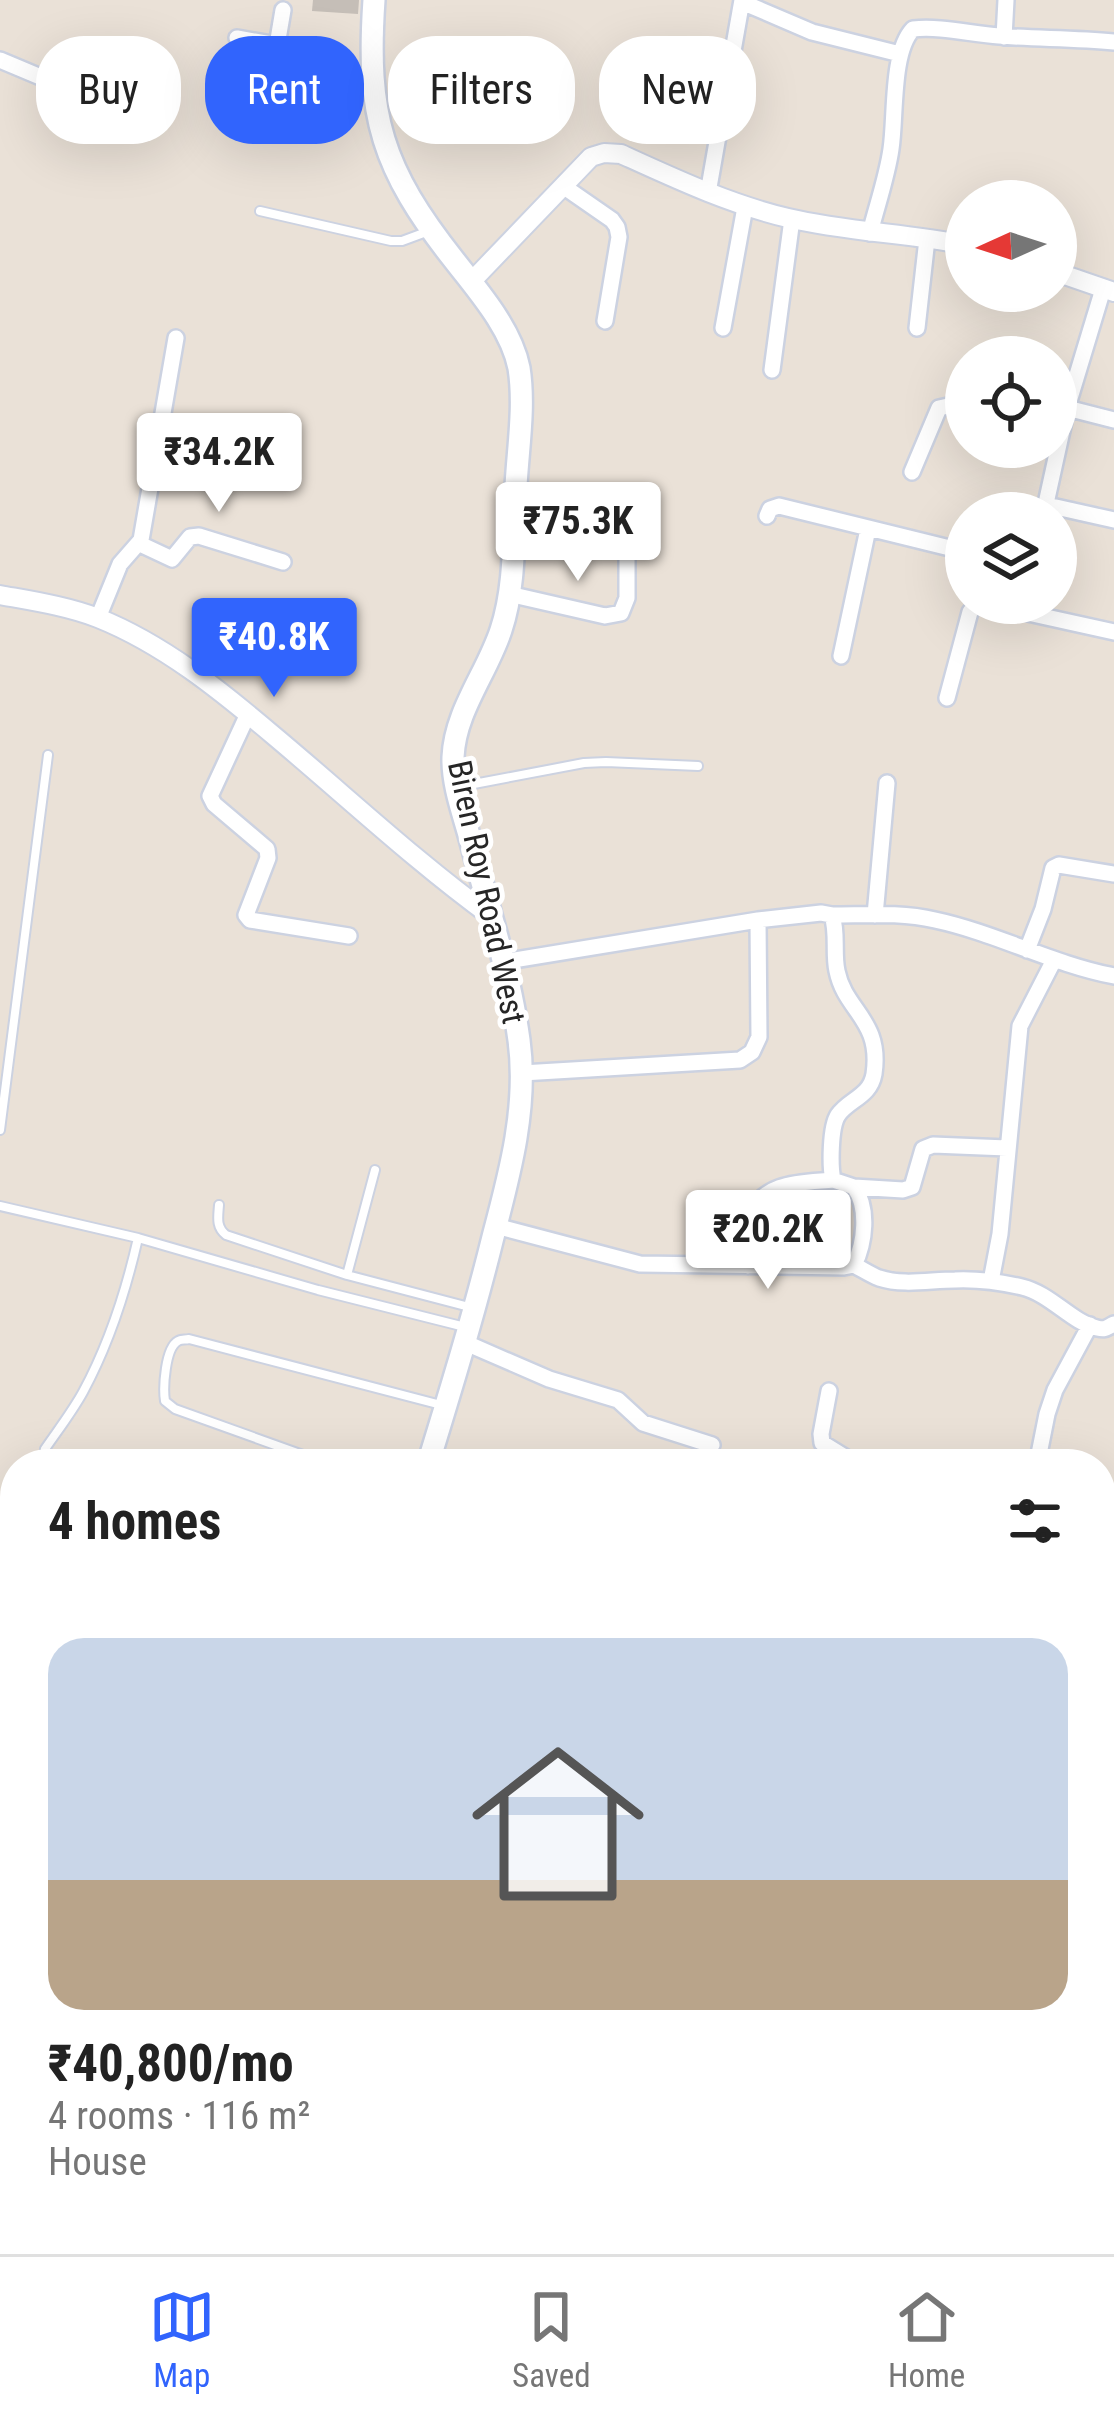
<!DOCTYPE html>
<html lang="en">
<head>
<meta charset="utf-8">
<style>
	:root { --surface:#fff; --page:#f6f6f6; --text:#222; --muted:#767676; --line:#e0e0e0; --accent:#3164fd }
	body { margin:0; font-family:"Roboto Condensed",sans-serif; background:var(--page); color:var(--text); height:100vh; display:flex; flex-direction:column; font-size:45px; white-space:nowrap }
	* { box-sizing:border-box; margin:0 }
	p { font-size:39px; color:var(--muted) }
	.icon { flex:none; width:66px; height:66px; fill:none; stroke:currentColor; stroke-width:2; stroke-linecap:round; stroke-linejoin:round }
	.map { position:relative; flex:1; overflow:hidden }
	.panel { position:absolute; left:0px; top:1449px; width:1116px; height:807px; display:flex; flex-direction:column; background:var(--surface); border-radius:48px 48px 0 0; box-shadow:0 12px 48px #0002 }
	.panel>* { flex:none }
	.banner { position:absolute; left:36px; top:36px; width:1044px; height:108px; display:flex; gap:24px }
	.needle { width:78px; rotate:267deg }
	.fabs { position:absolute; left:945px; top:180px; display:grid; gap:24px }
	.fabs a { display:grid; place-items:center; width:132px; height:132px; border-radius:50%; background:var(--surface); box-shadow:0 12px 48px #0002; font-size:60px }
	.price { position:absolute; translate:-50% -102px; padding:0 27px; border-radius:12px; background:#fff; color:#222; font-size:39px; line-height:78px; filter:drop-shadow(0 3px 6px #0008) }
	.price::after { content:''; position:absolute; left:50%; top:72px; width:36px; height:27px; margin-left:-18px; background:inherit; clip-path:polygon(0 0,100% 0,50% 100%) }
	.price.on { background:var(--accent); color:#fff }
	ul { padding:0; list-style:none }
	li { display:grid; align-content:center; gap:24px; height:636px; padding:0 48px }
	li+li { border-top:3px solid var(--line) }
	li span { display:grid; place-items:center; height:372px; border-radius:36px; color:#555 }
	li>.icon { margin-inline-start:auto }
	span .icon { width:216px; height:216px; fill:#fffc; stroke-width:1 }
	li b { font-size:51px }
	h2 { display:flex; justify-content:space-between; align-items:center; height:144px; padding:0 48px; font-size:51px }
	.chip { padding:0 42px; border-radius:48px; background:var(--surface); box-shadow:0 12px 48px #0002; font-size:42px; line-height:108px }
	.chip.on { background:var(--accent); color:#fff }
	.dock { display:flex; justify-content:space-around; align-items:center; height:168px; border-top:3px solid var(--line); background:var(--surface); font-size:33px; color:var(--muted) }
	.dock a { display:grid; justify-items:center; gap:6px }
	.dock .on { color:var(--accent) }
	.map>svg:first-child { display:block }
</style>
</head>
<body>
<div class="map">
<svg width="1114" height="2254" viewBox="0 0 1114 2254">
	<rect width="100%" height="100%" fill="#eae1d7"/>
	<path fill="#c5beb7" d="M313,0H359L358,14L312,11Z
		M284,80L341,91L340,102L345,103L343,135L293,127L294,119L278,117Z"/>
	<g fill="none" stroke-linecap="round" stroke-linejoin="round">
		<g stroke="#ccd2e1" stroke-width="12">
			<path id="service" d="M260,211L391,241H402L429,231
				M458,787L584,763L606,762L698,766
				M0,1130L48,755
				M219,1205C218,1218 216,1227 226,1235L347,1275L473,1308
				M0,1206L138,1238L318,1290L469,1328
				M347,1275L375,1170
				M45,1449C58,1430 72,1412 83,1392C109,1344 126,1291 138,1238
				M328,1464L175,1409L165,1401C163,1388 165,1348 178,1341C181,1339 185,1340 189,1339L445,1406
				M0,2016L15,2029
				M657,2254L663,2241"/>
		</g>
		<g stroke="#ccd2e1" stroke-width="20">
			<path id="minor" d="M742,2L812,32L900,54
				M283,10L274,63L373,86
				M1004,37L1006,0
				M237,38L277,45
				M0,60L131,115
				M265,122L274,63
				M563,186L612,220L617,227L619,237L605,321
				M708,193L742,0
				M870,233C877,205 887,177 891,149C896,116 891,52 913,29C941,26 971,34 999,36C1037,39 1075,38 1114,42
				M723,328L745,207
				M917,328L927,239
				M772,370L792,219
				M1067,408L1114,420
				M912,472L939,408L957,404L966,407
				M1045,508L1067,408L1103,289
				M1042,513L1045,508L1056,507L1114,520
				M767,516L770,509L779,506L966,552
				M140,544L172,559L190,537L199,536L283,562
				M509,594L605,616L621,613L627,598V548
				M1022,603L1023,610L1028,613L1114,632
				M98,618L120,564L141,540L176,338
				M841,656L868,529
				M947,698L970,612L976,605L1014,608L1019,603
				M248,714L210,796L214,804L267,849L268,858L246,915L250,920L349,936
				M832,915C866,915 901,912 935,920C996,933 1052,964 1114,976
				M875,915L887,783
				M1027,950L1043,909L1053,868L1059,865L1114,874
				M522,1073L740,1060L752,1052L759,1037L758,920
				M854,1187L903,1190L912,1187L923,1149L933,1145L1007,1148
				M496,1226L640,1264L844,1267L854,1265C865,1243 869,1208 854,1187L833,1180C830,1167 830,1127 838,1115C849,1099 870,1097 874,1074C882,1020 845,1011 837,971C833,953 838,934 832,915L821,913L758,920L502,962
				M854,1265C862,1269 871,1275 879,1278C904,1286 930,1280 955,1280C978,1279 1000,1282 1022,1287C1051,1294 1071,1322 1097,1328C1106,1330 1106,1328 1114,1324
				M748,1266L750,1215C764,1181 802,1183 833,1180
				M991,1281L1000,1234L1020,1026L1054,960
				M466,1343L549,1379L618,1400L643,1423L712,1445
				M829,1391L821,1434L822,1443L856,1464
				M1037,1464L1047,1414L1055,1390L1090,1325
				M0,1633L15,1636
				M0,1877L15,1860
				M1101,1889L1114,1890
				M269,2254L270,2241
				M422,2254L429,2241
				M492,2254L497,2241"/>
		</g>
		<g stroke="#ccd2e1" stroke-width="22">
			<path id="tertiary" d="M1056,272L1114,292
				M471,282L591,157L604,153L621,154C676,179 729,204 788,218C847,232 907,233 966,245
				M0,595C33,601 67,606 98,618C163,644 220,690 273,735C346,796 415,861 492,917
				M556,2241L572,2254"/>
		</g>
		<g stroke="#ccd2e1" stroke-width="26">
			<path id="secondary" d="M374,0C366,116 382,169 454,260C478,291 511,328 519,368C525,406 518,448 516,486C513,533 516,585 501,630C487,673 455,711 453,757C452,786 465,818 472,846C489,910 510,974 519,1040C528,1106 510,1173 493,1237C474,1314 451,1389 428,1464
				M10,2254L20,2241"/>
		</g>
		<use href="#service" stroke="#fff" stroke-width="8"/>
		<use href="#minor" stroke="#fff" stroke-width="15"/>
		<use href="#tertiary" stroke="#fff" stroke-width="18"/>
		<use href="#secondary" stroke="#fff" stroke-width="21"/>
	</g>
	<g text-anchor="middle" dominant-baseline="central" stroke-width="10" stroke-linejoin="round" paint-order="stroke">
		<g font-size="33" fill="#262626" stroke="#fff">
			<text transform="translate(487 892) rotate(78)">Biren Roy Road West</text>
		</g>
	</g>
</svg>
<div class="fabs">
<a><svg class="needle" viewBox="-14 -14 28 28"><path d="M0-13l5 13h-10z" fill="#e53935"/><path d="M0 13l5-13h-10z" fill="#767676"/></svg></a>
<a><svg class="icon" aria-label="locate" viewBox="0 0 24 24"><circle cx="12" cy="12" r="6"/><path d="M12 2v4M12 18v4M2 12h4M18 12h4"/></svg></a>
<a><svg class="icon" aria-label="layers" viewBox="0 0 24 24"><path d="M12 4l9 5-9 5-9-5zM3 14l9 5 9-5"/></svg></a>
</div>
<b class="price" style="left:219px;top:515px">₹34.2K</b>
<b class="price" style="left:578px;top:584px">₹75.3K</b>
<b class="price on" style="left:274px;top:700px">₹40.8K</b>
<b class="price" style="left:768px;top:1292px">₹20.2K</b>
<div class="banner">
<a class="chip">Buy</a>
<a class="chip on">Rent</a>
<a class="chip">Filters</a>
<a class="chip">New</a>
</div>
<section class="panel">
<h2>4 homes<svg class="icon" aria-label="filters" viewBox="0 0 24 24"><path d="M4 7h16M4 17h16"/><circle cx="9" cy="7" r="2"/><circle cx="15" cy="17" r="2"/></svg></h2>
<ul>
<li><span style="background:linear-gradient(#c9d6e8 65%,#b9a48a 0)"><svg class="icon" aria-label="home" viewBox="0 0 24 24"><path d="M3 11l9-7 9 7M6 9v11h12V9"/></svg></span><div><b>₹40,800/mo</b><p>4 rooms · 116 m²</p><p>House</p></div></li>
</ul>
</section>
</div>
<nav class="dock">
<a class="on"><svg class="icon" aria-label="map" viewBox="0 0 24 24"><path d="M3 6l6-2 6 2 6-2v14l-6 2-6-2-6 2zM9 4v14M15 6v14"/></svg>Map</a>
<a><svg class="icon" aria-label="saved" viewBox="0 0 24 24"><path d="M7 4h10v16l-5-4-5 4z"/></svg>Saved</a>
<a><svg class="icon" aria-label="home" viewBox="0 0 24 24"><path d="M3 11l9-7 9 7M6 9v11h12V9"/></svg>Home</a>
</nav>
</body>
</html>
